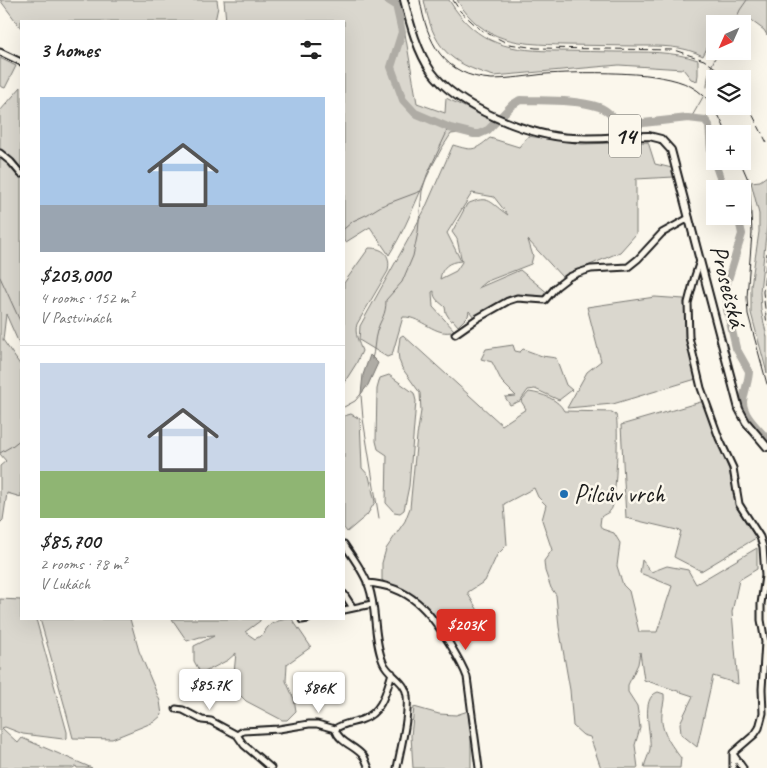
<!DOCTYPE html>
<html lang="en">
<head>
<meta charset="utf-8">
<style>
	:root { --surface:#fff; --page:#f2f2f2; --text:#222; --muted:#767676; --line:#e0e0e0; --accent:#d93025 }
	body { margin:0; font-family:Caveat,sans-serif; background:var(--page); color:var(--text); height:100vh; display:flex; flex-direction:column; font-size:19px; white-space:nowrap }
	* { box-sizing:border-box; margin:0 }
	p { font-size:16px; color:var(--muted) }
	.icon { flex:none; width:28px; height:28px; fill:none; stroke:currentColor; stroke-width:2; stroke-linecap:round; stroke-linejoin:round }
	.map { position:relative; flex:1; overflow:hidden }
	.sheet { position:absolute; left:20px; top:20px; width:325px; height:600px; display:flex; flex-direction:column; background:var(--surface); border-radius:0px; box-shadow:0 5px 20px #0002 }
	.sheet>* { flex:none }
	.needle { width:32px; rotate:225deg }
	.tools { position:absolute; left:706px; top:15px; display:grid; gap:10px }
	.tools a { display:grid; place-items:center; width:45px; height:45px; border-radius:0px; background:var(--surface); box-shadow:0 5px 20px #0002; font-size:25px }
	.price { position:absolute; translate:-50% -42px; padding:0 11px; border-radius:5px; background:#fff; color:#222; font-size:16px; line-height:32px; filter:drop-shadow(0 1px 2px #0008) }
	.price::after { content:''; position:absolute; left:50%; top:30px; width:15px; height:11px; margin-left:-8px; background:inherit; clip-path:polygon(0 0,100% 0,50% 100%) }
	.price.active { background:var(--accent); color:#fff }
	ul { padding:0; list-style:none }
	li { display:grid; align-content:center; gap:10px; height:265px; padding:0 20px }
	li+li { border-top:1px solid var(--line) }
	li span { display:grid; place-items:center; height:155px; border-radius:0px; color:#555 }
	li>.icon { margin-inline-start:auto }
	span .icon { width:90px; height:90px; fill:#fffc; stroke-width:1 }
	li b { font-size:21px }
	h2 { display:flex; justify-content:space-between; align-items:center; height:60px; padding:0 20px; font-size:21px }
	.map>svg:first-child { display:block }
</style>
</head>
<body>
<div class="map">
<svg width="767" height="768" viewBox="0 0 767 768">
	<rect width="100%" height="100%" fill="#fbf7ec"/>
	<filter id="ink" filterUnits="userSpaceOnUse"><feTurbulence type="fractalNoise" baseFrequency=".02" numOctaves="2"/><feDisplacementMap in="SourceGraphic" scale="10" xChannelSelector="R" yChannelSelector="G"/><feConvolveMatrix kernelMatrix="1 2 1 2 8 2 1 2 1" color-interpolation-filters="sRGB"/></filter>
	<g filter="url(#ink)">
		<path fill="#dad7ce" stroke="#7b7a75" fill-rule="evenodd" d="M0,0H217L218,7L215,21H21V28Z
			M224,0H398L402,16L417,103L445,113L446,98L496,122L479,131L451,134C424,172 414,216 389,255L370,227L346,242L344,241V21H226Z
			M424,0H449C477,46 511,51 561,51C580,51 599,52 618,52C646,52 672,51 698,60V75L697,81L691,79L683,69L619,65L494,76C448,63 433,47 424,0Z
			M457,0H767V35L764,30L749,19L731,24H715V35L712,38L703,56C682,45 660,46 636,46C612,46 588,45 564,45C519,44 483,43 457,0Z
			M0,58L16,66L5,88L0,86Z
			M21,87V348L6,314L3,340L21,366V497L7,493L3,520L0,523V466L6,461L0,454V111Z
			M528,136L582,144L648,142L655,164L672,168L674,177L636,179V234L620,252L562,277L528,240L533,256L531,264L485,282L478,288L520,270L549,294L543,299L519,295L505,299L474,317L469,311L468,316L458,326L453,320L451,321L446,313L445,307C440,302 433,299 434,291L432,292L433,307L455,331C435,338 422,316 403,317L392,355L387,357L359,340L360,326L424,211L453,145C473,151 474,151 490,138L519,147ZM472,193L494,197L508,215C490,203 490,194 467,204L452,232L457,239L462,262L456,271L440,279C442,267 448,262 461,261L447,233Z
			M767,176V225L760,292L761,310L767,337V373L751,313V286L759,232V214L751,182L760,181Z
			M369,248C385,248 391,256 388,271L357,324C354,333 359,343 362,351L356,364L344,383V283Z
			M655,297L684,299C685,327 689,352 696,379L613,404L567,408L587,372L601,361L587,307Z
			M403,335L502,425L526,409L521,401L529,392C543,394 558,399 564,411L612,412L616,415C619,424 616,499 612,508C610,513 604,514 601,517L600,525L602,529L614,533L620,543L617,566L623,585L629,591L639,632H657L672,586L640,573L642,560L651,572L667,566L688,570L696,584L757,548V569L739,580L732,612L738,684L713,676L697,747L681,734L680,723L693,696L644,680L640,652L638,664L628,685V692L637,706L639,719L640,728L635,745L638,768H601L590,737L583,735L573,726L570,690L559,627L556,595L551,588L545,571L544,561L552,550L542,520L546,505L538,497L534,488L504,504L507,545L497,555L485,581L468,592V594L488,627L472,632L457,641H450C438,623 427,603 408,592C400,587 389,587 382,580V563L386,549L405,521L410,508L417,436L421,411L420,393L402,368L399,360L398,352L400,337Z
			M513,345L515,351L520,352L523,349L542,356L556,358L566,385L572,390L559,400L535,389L528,390L520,401L510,405L505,397L516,396L502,382L492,362L481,359L486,349Z
			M389,375L414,393L416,401L409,486L404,510L400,513L394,512L386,503L387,455L378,449L376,441L377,389L380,378Z
			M704,401L729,470L737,508L756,538L701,571L674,557L681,531L626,518L621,425Z
			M351,414L360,419L362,468L369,476L375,502L367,515L347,532L344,528V416Z
			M0,599L21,600V619H36L67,732V738L63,739L23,734L5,727L2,728L18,743L22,738L92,768H77L76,766L73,768H0Z
			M40,619H130L139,651L160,701L162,715L154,722L112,739L73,738C63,698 51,658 40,619Z
			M172,619H260V621L245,632L255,639L264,634C267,622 282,619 292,619L311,647L287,664L286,681L294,699L296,711L287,720H282L246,701L238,693L234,673L236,653L228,660L201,674L194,661V646L214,636L200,637L187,641Z
			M658,692L664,694C665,702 662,706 662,714C660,731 671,745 681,758L680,768H644C645,761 649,755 650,749C652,734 639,698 658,692Z
			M414,707L439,714L456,715L468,711L471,736V768H413L411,736Z"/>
		<path fill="#afaca5" stroke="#74726e" d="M370,355L378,363L368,385L361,394L363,375Z"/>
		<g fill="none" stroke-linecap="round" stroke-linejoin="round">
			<path stroke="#74726e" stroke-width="1" d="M734,24L740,10L747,0
				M707,87C708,70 712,66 718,51
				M691,118L703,97
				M344,229L353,221L368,214L381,206L421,191
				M0,277L21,323
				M372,359C375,350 374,340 377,331C381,318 386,316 386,300L402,282L413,256L418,232L422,191L427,175L446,134L447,127
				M361,395L363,419L379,518
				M344,407L355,401L361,394
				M0,453L12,446L21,439"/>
			<path stroke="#afaca5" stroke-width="8" d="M388,0L396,5L402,32L391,67L403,100L415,113L450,128L474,134H479L488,130L512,105L520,100C546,101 575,99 599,107C609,110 614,121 625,125L688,118L705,120L709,125L711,152L724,189
				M738,216L742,234L727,283V309L736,348L749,371C749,381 744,391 743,402C743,416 759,429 767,439"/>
			<g stroke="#1c1c1c" stroke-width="9">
				<path id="minor" d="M0,52L21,62
					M0,153L11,162L21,174
					M700,261L695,276L688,303L689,337L701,388L719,438L733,468L739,504L760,537L763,547L765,576L761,604V620L765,642L762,689L763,713L759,728L755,734L733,753V768
					M455,334L478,318L508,301L517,298L545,300L556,287L569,277L578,273L591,269L628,267L638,259L662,233L689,218
					M344,544C353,558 364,572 369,587C377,609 373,638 383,662C388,675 406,681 407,696C409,716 401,747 397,768
					M367,583C410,586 430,611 451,646C457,656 463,666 467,677L479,768
					M344,594L353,608
					M344,610L372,604
					M302,620L308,619
					M176,709L183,710L202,720L211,721L237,735L244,745L271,768
					M335,729C340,744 355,745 364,757C366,760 367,764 369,768
					M237,735L243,731L279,729L309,724H317L335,729C343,723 352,723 361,720C382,713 386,692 392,673
					M733,754L743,768"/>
			</g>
			<g stroke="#1c1c1c" stroke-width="10">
				<path id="major" d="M404,0C410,23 417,51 431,71C457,107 529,136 573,138C598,140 624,136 649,136L661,139L671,150L739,409L746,422L767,447"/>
			</g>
			<use href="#minor" stroke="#fbf7ec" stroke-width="5"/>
			<use href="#major" stroke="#fbf7ec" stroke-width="6"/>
			<path stroke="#1c1c1c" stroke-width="1" d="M420,0C427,42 443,76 492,79C509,79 528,76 545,74C579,72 614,72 647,75C668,78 688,81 703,95C715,105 721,120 727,134
				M740,161L750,184
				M748,178L750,195L752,233L747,297L748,314L767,384"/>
			<path stroke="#1c1c1c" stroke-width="1" stroke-dasharray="8 4" stroke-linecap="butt" d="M453,0L460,11L481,30L509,44L536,48L674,50L704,60L731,79
				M742,94L767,143
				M767,253L763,292L767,325"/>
		</g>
	</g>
	<circle fill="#1f6fb2" stroke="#fbf7ec" stroke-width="2" cx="564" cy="494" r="5"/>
	<g text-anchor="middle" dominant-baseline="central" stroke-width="5" stroke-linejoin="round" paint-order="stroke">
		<rect fill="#fbf7ec" stroke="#5f5e5a" stroke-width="1" x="609" y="114.5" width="32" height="43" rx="4"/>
		<g font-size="24" font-weight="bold" fill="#1c1c1c">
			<text x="625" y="136">14</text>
		</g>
		<g font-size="25" fill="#1c1c1c" stroke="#fbf7ec">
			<text transform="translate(728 286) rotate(76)">Prosečská</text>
		</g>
		<g font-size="25" fill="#1c1c1c" stroke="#fbf7ec" text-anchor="start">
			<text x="574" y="494">Pilcův vrch</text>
		</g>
	</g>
</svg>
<div class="tools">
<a><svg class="needle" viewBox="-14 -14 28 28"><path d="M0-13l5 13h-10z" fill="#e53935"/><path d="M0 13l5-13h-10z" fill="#767676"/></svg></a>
<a><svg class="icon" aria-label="layers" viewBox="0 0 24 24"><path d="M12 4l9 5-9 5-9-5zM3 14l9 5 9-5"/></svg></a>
<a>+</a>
<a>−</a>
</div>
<b class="price active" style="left:466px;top:651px">$203K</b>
<b class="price" style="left:210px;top:711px">$85.7K</b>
<b class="price" style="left:319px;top:714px">$86K</b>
<section class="sheet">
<h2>3 homes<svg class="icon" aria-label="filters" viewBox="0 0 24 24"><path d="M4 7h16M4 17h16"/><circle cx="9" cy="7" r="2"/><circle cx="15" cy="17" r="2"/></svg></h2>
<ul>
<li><span style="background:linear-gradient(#a9c7e8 70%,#9aa5b1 0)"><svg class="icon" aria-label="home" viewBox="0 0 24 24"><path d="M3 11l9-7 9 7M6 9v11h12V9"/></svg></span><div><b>$203,000</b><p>4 rooms · 152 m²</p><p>V Pastvinách</p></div></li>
<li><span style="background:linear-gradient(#c9d6e8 70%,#8fb573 0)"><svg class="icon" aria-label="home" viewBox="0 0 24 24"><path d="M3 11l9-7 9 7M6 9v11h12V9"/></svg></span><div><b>$85,700</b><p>2 rooms · 78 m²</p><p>V Lukách</p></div></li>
</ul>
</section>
</div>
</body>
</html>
